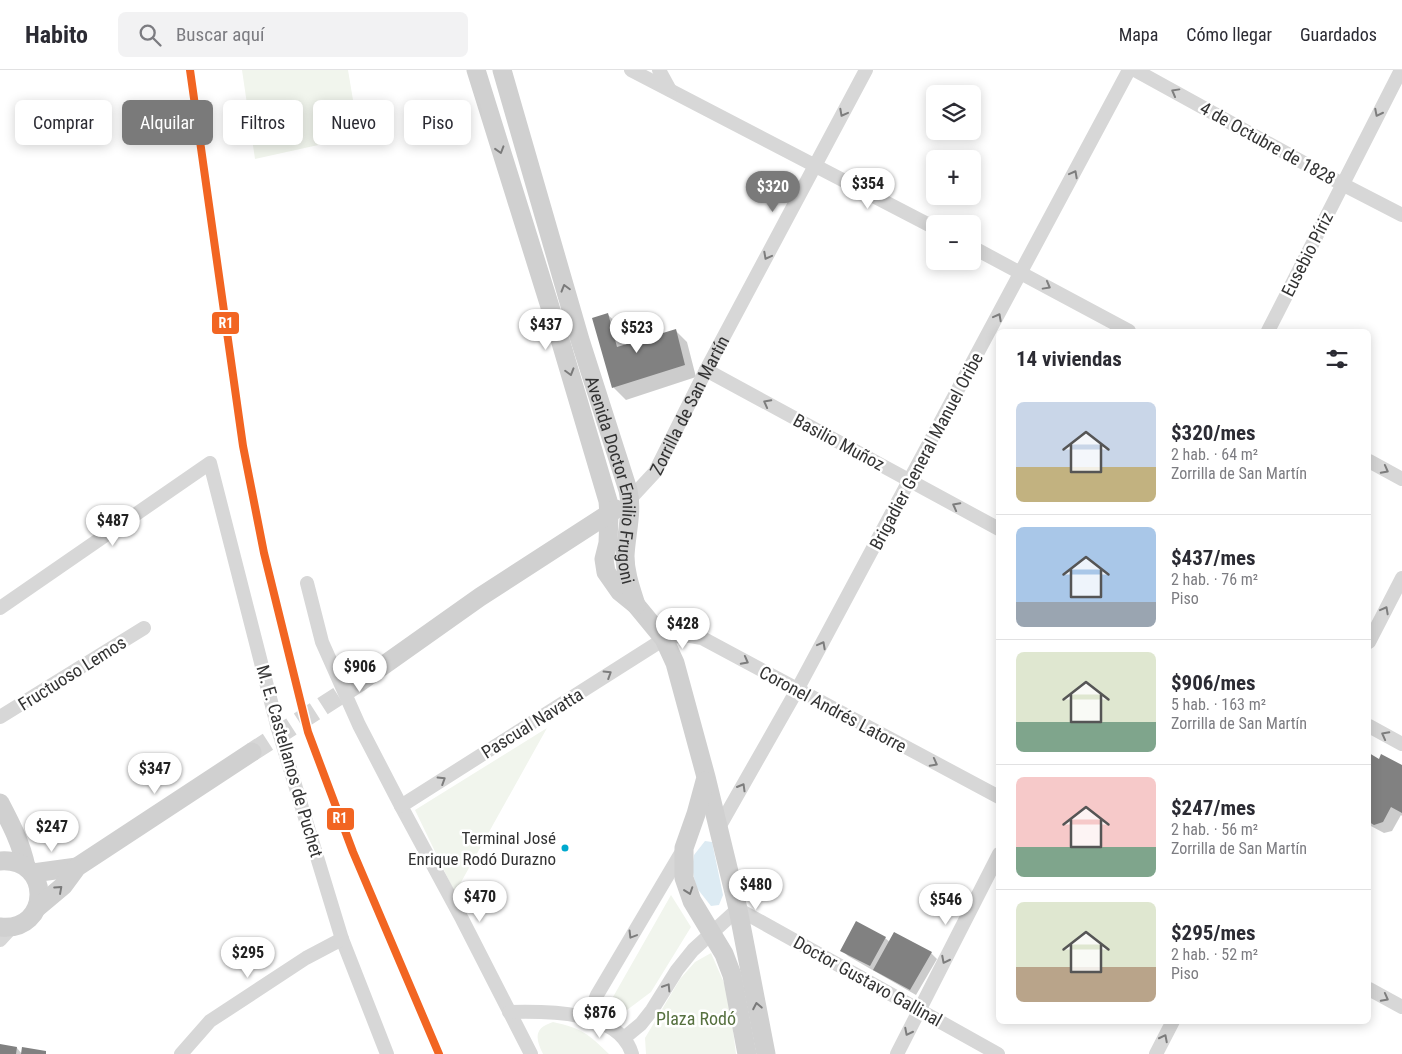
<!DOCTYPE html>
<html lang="es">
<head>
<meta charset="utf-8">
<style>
	:root { --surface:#fff; --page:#f2f2f3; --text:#2b2b33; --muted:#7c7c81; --line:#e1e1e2; --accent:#7a7a7a }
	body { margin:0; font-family:"Roboto Condensed",sans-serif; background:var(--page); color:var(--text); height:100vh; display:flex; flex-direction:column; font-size:19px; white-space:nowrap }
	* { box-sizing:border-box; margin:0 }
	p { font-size:16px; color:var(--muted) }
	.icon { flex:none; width:28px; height:28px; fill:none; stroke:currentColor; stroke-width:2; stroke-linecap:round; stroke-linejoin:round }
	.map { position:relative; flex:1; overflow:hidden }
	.sheet { position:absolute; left:996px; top:259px; width:375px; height:695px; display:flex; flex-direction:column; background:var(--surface); border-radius:8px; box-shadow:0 2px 12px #0003 }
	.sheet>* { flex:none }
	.banner { position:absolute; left:15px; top:30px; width:475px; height:45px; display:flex; gap:10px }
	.fabs { position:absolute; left:926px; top:15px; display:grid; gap:10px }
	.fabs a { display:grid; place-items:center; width:55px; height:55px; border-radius:8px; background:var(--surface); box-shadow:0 2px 12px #0003; font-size:25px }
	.price { position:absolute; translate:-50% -42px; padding:0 11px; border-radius:18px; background:#fff; color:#222; font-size:16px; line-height:32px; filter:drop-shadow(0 1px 2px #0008) }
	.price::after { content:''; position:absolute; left:50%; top:30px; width:15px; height:11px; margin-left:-8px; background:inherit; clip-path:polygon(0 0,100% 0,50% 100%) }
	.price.current { background:var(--accent); color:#fff }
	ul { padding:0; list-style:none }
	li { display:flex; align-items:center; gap:15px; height:125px; padding:0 20px }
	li+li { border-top:1px solid var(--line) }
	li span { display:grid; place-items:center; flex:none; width:140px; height:100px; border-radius:8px; color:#555 }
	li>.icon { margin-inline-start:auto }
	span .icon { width:60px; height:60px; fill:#fffc; stroke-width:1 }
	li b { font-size:21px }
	h2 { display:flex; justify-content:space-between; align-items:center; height:60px; padding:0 20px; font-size:21px }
	.pill { padding:0 18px; border-radius:8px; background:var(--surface); box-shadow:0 2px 12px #0003; font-size:18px; line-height:45px }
	.pill.current { background:var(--accent); color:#fff }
	header { display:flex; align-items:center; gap:30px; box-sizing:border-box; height:70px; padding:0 25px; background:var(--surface); border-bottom:1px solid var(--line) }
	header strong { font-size:24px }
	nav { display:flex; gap:28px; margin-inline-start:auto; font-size:18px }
	.search { width:350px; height:45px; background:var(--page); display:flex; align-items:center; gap:12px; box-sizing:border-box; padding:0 18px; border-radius:8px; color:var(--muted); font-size:19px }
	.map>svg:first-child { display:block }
</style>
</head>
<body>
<header>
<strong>Habito</strong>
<div class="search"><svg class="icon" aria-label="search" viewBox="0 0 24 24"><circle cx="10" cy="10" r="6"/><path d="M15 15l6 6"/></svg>Buscar aquí</div>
<nav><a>Mapa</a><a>Cómo llegar</a><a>Guardados</a></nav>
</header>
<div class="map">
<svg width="1402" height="984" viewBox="0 0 1402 984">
	<rect width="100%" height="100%" fill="#fff"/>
	<path fill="#f1f5ed" d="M242,0H348L359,66L255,89Z
		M547,658L455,823L415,740Z
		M671,825L691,857L651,922L619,946L609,934Z
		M711,883L728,922L736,984H646L645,968L680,909L695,892Z
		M553,952C581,958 589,964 609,984H543C535,968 534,958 553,952Z"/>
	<path fill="#ddebf3" d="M705,771L712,772L723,825L719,835L711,836L696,817L692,798L694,785Z"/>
	<path fill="#0003" d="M607,244L620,256L625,276L675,260L687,272L696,307L626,330L614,318L593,249Z
		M1369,685L1379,690L1402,696V746L1401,745L1392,761L1384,763L1369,755Z
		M885,868L890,872L931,883L937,889L916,925L848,886L842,880Z
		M0,975L17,978L22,984H0Z"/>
	<path fill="#818181" d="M608,243L617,277L676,259L685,295L612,318L592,248Z
		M1369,683L1379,689L1381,684L1402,695V743L1391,737L1383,752L1374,755L1369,752Z
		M856,851L886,867L870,896L840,881Z
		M894,862L932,882L910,920L873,900Z
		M0,974L17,977L16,984H0Z
		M22,977L46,981V984H21Z"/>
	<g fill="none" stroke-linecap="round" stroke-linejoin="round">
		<path stroke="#d6d6d6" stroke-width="19" stroke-dasharray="19 9" stroke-linecap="butt" d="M252,682L360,612"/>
		<g stroke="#d7d7d7" stroke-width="14">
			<path d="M631,0L935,158"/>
			<path d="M659,0L670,20"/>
			<path d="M1135,0L1342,114L1402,145"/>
			<path d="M972,177L1129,261"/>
			<path d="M1268,261L1401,0"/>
			<path d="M706,300L999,459"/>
			<path d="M1369,391L1402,409"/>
			<path id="s1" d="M630,429L655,402L706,300L866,0"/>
			<path d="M307,513L322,572L359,655L401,736L462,849L531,984"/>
			<path d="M0,538L210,393L278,659L342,869L387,984"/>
			<path d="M1369,572L1402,508"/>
			<path d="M0,647L144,558"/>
			<path d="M1369,656L1402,674"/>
			<path d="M401,736L664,569L684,565L702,568L999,727"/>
			<path d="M718,759L797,620L1129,0"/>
			<path d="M0,870L11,858"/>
			<path d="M1369,919L1402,937"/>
			<path d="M509,942C546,941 619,940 632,984"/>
			<path d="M588,948L597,925L684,778"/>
			<path d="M624,968L641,954L652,940L677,900L693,880L738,839L998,984"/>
			<path d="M181,984L210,951L306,888L342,869"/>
			<path d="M897,984L999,784"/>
			<path d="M1156,984L1173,951"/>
		</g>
		<g stroke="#d0d0d0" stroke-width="19">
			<path d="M476,0L556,256L608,431L609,445L608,473L604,489L606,502L620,522L636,535L664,569L675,593L706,707L738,839L766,984"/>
			<path id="s2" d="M502,0L580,270L628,420C633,441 626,464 625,486C625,503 631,519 636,535"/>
			<path d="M360,612L480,527L616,439"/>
			<path d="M705,711L696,744L684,778V808L692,831L724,884L732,905L747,984"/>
			<path d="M0,733C11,754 21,773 26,797"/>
			<path d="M0,791C53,787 51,863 0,857"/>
			<path d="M33,803L77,797"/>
			<path d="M38,837L63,816L77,797L252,682"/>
		</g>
		<g stroke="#fff" stroke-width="11">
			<path id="rail-1" d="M190,0L243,376L264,483L308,662L353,782L439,984"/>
		</g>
		<use href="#rail-1" stroke="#f26522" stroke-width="8"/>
	</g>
	<defs><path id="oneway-chevron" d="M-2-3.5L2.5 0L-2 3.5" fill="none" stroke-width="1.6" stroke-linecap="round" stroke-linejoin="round" transform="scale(1.25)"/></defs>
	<g stroke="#7d7d7d">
		<use href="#oneway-chevron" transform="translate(1175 22) rotate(-151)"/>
		<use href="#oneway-chevron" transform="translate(843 43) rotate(118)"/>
		<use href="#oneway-chevron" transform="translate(1378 43) rotate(117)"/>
		<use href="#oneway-chevron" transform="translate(1074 104) rotate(-62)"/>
		<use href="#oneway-chevron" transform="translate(767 186) rotate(118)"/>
		<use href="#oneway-chevron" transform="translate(1047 216) rotate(29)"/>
		<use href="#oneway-chevron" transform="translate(998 247) rotate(-62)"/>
		<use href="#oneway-chevron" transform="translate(767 333) rotate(-152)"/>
		<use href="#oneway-chevron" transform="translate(1385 400) rotate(28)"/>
		<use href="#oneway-chevron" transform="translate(956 436) rotate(-152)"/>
		<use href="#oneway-chevron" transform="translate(1385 540) rotate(-62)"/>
		<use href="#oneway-chevron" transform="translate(822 575) rotate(-62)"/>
		<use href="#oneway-chevron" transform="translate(745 591) rotate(28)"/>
		<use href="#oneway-chevron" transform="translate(608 604) rotate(-32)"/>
		<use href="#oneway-chevron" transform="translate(1385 665) rotate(-152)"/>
		<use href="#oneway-chevron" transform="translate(934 693) rotate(28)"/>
		<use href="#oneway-chevron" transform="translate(442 710) rotate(-32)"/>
		<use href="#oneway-chevron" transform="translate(742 717) rotate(-60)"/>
		<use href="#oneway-chevron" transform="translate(632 865) rotate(121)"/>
		<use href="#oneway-chevron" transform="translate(945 890) rotate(117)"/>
		<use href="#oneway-chevron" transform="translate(667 917) rotate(-58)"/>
		<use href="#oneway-chevron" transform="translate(1385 928) rotate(28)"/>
		<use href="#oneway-chevron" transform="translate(908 962) rotate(117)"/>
		<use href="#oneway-chevron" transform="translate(1164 968) rotate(-63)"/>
	</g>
	<g stroke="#7a7a7a">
		<use href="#oneway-chevron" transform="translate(500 80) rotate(73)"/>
		<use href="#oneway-chevron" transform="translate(565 218) rotate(-106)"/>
		<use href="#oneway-chevron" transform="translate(570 302) rotate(74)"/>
		<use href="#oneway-chevron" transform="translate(59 819) rotate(-42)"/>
		<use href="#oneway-chevron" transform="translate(689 821) rotate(71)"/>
		<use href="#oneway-chevron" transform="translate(757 936) rotate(-101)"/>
	</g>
	<circle fill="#00a9ce" stroke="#fff" stroke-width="2" cx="565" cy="778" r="4.5"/>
	<g text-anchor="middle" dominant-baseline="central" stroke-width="5" stroke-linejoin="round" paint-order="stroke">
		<g font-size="17" fill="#333" stroke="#fff" text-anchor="end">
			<text x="556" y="768">Terminal José<tspan x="556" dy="21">Enrique Rodó Durazno</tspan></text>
		</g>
		<g font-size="18" fill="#333" stroke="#fff">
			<text transform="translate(1268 73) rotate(29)">4 de Octubre de 1828</text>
			<text transform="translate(1307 184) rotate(-63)">Eusebio Píriz</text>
			<text stroke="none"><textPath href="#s1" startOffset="112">Zorrilla de San Martín</textPath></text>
			<text transform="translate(839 372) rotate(28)">Basilio Muñoz</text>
			<text transform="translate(926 381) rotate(-62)">Brigadier General Manuel Oribe</text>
			<text stroke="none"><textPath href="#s2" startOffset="426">Avenida Doctor Emilio Frugoni</textPath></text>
			<text transform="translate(72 603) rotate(-32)">Fructuoso Lemos</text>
			<text transform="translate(833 639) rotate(28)">Coronel Andrés Latorre</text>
			<text transform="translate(532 653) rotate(-32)">Pascual Navatta</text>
			<text transform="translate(290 691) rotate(74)">M. E. Castellanos de Puchet</text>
			<text transform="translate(868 911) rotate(29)">Doctor Gustavo Gallinal</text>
		</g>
		<g font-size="18" fill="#56703f" stroke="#fff">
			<text x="696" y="948">Plaza Rodó</text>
		</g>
	</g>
	<g stroke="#fff" stroke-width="2">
		<rect x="211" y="241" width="29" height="24" rx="5" fill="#f26522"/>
		<rect x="326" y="737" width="29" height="24" rx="5" fill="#f26522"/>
	</g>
	<g font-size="14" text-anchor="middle" font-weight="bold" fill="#fff">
		<text x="226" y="258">R1</text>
		<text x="340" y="753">R1</text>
	</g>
</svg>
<div class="fabs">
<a><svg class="icon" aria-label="layers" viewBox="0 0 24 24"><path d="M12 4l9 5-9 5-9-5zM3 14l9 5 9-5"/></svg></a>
<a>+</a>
<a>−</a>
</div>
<b class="price" style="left:868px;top:140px">$354</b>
<b class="price current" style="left:773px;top:143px">$320</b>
<b class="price" style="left:546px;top:281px">$437</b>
<b class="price" style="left:637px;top:284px">$523</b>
<b class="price" style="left:113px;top:477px">$487</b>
<b class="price" style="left:683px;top:580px">$428</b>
<b class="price" style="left:360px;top:623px">$906</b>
<b class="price" style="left:155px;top:725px">$347</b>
<b class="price" style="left:52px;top:783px">$247</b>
<b class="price" style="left:756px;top:841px">$480</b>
<b class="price" style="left:480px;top:853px">$470</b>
<b class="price" style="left:946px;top:856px">$546</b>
<b class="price" style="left:248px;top:909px">$295</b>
<b class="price" style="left:600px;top:969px">$876</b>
<div class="banner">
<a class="pill">Comprar</a>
<a class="pill current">Alquilar</a>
<a class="pill">Filtros</a>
<a class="pill">Nuevo</a>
<a class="pill">Piso</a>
</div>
<section class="sheet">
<h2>14 viviendas<svg class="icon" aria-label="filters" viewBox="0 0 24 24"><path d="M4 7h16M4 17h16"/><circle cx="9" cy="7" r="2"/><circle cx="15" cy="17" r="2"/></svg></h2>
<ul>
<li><span style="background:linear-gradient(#c9d6e8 65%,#c2b280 0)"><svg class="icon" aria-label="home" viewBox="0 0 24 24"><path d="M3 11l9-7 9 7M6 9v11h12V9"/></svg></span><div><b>$320/mes</b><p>2 hab. · 64 m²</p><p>Zorrilla de San Martín</p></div></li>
<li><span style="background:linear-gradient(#a9c7e8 75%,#9aa5b1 0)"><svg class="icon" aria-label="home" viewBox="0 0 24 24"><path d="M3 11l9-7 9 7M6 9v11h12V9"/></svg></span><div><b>$437/mes</b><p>2 hab. · 76 m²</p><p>Piso</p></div></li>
<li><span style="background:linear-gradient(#dfe7d0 70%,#7fa58c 0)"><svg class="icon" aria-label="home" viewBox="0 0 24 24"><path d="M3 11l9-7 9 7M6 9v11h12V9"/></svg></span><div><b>$906/mes</b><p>5 hab. · 163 m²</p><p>Zorrilla de San Martín</p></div></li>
<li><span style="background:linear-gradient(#f6c9c9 70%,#7fa58c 0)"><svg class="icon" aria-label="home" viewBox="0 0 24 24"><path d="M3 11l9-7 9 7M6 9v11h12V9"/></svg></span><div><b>$247/mes</b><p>2 hab. · 56 m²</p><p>Zorrilla de San Martín</p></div></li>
<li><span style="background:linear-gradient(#dfe7d0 65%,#b9a48a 0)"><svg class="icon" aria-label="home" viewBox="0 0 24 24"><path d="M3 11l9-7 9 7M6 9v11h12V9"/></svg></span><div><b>$295/mes</b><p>2 hab. · 52 m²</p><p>Piso</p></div></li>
</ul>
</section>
</div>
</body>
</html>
